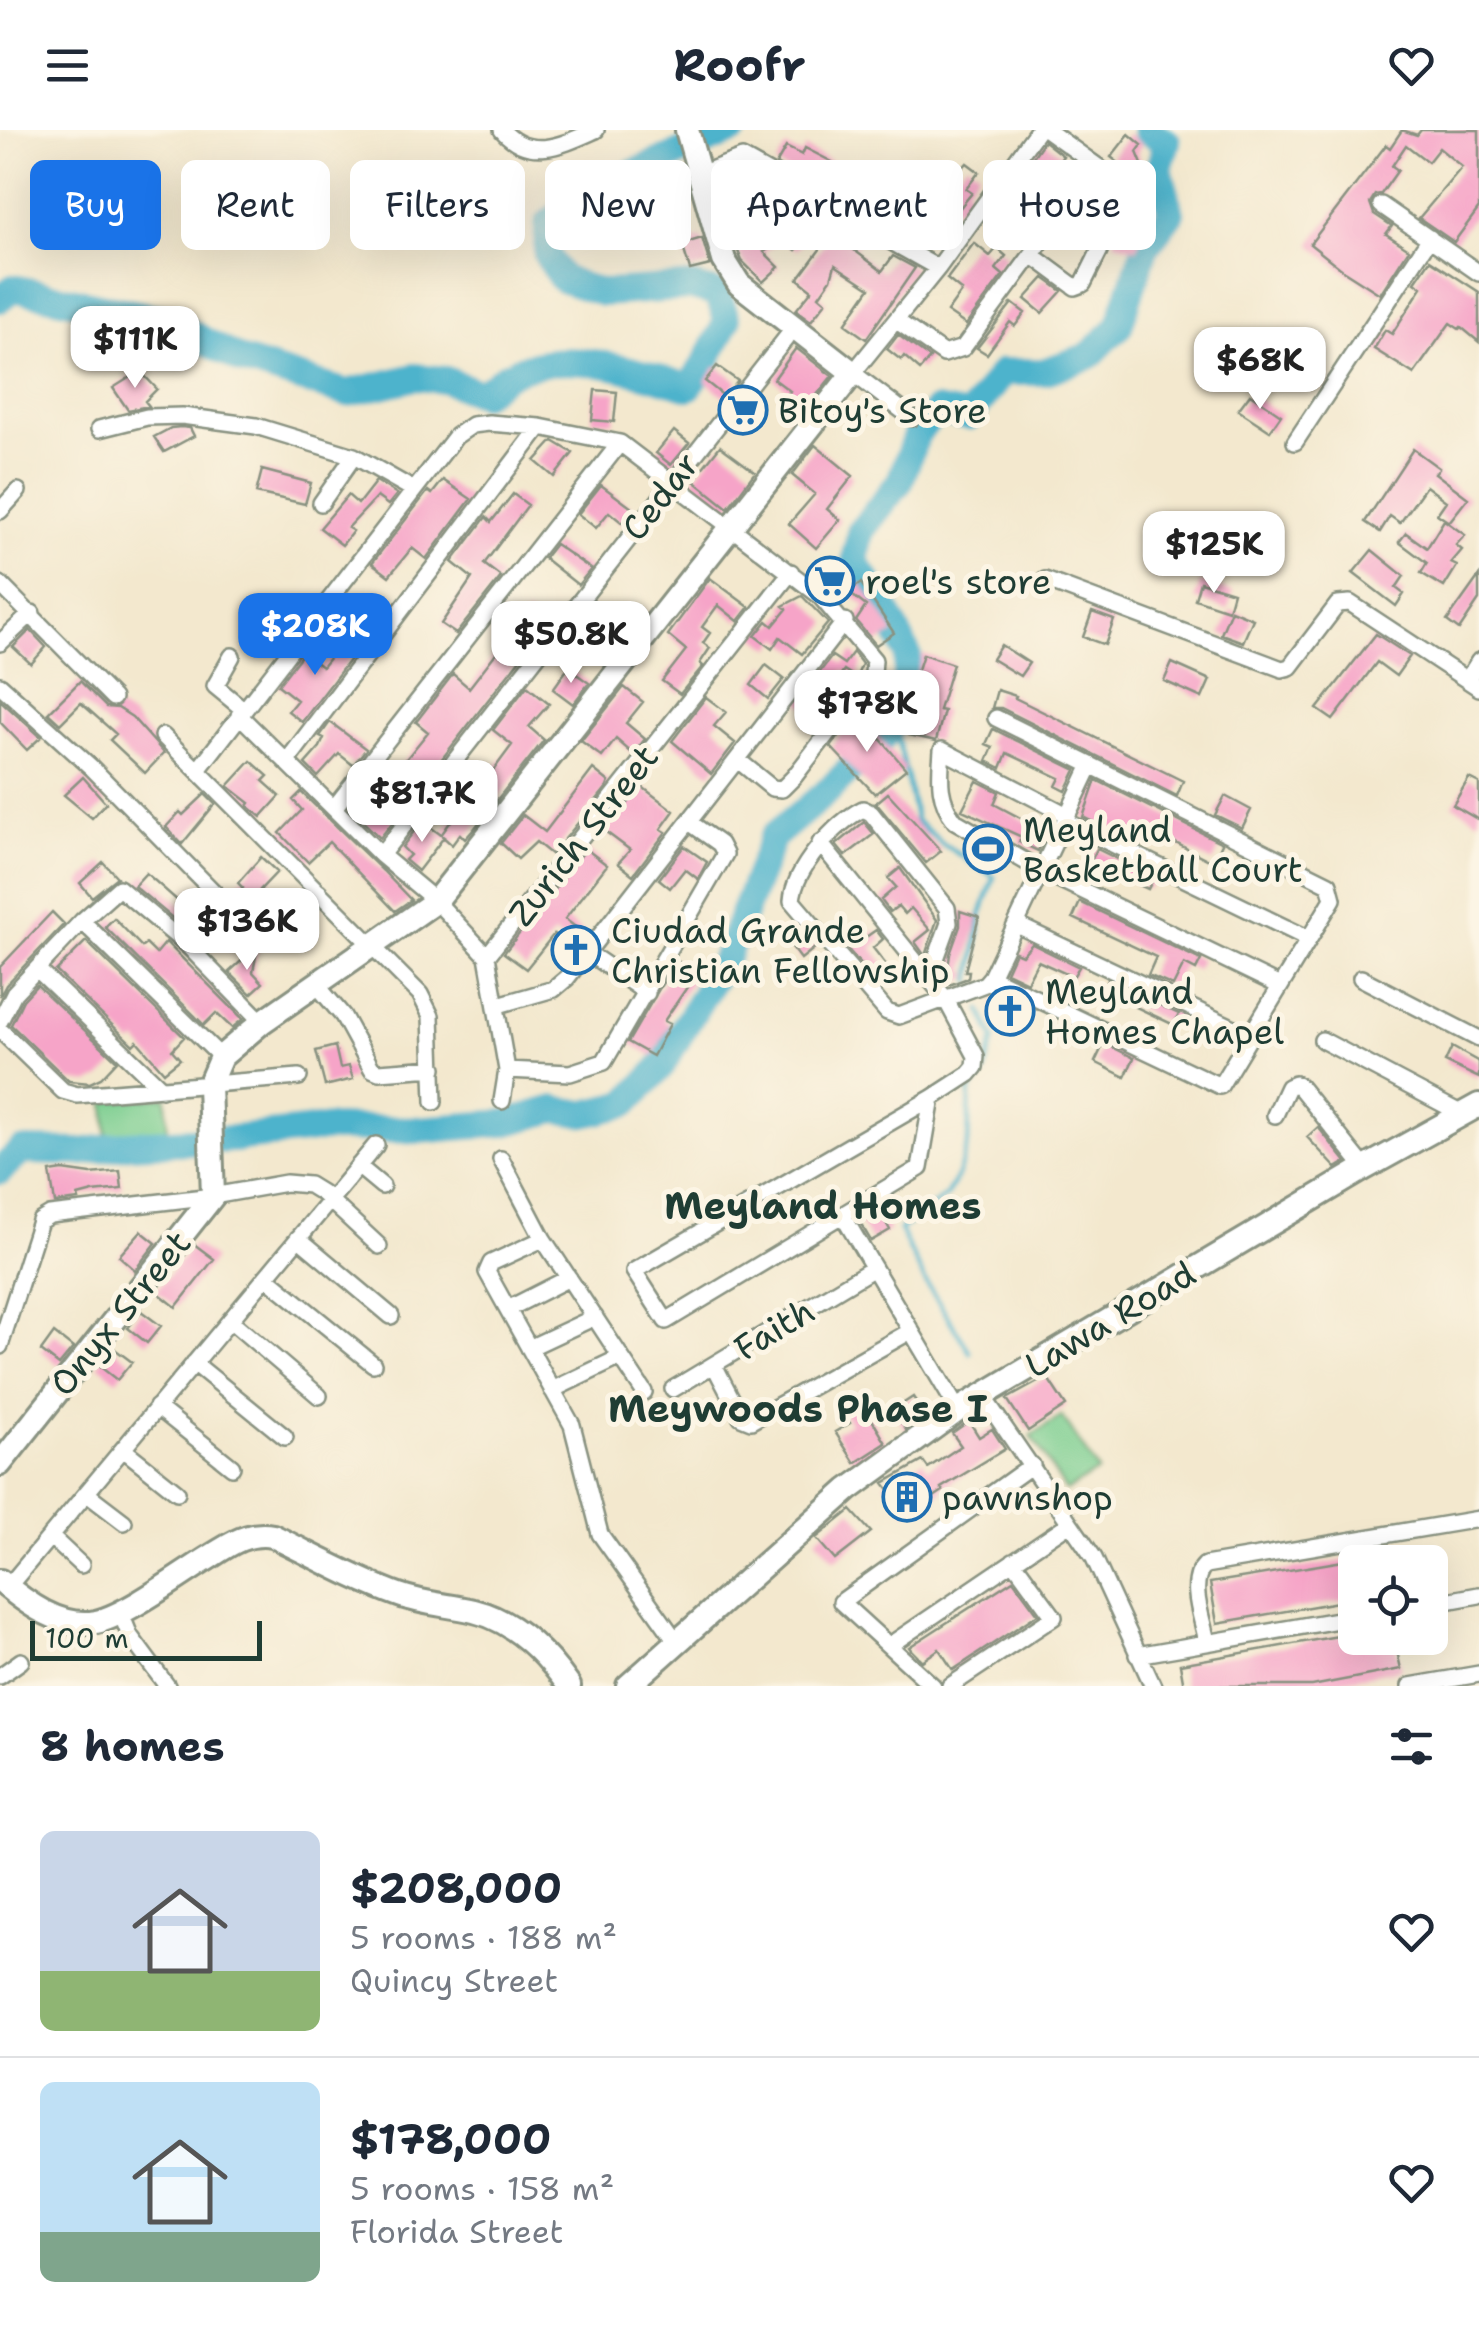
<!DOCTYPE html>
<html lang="en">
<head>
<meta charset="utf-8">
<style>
	:root { --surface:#fff; --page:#f2f2f3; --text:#1f2937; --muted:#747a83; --line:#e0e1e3; --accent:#1a73e8 }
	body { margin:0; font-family:"Shantell Sans",sans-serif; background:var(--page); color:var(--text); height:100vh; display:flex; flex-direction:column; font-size:38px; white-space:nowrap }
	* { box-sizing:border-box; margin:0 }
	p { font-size:32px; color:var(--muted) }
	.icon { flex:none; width:55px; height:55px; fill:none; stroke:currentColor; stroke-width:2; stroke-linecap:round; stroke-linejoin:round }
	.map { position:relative; height:1556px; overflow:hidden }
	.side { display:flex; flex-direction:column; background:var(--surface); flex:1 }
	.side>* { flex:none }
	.top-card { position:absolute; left:30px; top:30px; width:1420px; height:90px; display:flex; gap:20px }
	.tools { position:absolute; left:1338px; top:1415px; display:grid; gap:20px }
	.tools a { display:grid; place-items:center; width:110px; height:110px; border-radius:15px; background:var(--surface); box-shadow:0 10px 40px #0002; font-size:50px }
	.scale { position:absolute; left:30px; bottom:25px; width:232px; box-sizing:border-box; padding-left:10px; border:5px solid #1f3d34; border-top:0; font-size:28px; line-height:35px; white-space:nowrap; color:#1f3d34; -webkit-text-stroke:8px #fcf5e5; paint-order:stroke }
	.price { position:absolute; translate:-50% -85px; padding:0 22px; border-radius:20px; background:#fff; color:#222; font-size:32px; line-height:65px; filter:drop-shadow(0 2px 5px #0008) }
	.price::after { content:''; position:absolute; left:50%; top:60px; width:30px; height:22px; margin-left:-15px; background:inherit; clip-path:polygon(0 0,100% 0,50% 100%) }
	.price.selected { background:var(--accent); color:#fff }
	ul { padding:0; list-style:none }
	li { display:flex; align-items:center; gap:30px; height:250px; padding:0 40px }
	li+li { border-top:2px solid var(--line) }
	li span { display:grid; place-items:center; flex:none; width:280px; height:200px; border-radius:15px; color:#555 }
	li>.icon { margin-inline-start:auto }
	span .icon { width:120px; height:120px; fill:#fffc; stroke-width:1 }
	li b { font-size:42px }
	h2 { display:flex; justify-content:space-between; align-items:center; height:120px; padding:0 40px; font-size:42px }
	.tag { padding:0 35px; border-radius:15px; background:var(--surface); box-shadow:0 10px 40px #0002; font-size:35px; line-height:90px }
	.tag.selected { background:var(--accent); color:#fff }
	header { display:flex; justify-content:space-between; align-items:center; height:130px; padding:0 40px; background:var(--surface); font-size:45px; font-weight:700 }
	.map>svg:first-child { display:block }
</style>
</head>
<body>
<header><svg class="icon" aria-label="menu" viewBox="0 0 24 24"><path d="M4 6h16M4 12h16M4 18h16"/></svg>Roofr<svg class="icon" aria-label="heart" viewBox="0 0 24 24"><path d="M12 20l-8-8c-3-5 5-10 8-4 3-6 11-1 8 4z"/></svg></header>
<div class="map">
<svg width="1479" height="1556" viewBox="0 0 1479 1556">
	<rect width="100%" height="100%" fill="#fcf5e5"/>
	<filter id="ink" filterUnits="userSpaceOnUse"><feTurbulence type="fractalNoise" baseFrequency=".01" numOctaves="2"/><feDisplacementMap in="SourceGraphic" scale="20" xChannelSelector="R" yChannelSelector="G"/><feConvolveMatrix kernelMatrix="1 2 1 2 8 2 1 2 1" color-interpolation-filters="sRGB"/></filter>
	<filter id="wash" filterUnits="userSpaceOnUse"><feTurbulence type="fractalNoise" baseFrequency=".0048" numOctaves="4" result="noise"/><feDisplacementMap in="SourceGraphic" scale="40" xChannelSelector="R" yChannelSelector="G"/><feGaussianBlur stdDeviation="2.25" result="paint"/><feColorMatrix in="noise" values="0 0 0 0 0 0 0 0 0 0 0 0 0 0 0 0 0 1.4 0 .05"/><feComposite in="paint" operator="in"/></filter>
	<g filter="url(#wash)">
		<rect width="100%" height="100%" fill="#f3e8ce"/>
		<path fill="#7cce90" stroke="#4e8662" stroke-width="2.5" d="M166,967L168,1005L107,1010L105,971Z
			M1062,1286L1098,1341L1066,1361L1031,1306Z"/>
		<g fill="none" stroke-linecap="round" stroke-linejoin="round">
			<path stroke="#4db3cc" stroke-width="5" d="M894,590L916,691L943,714L994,747L981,785L971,852
				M970,1222L925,1151L900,1100L946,1066L958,1045L968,1013L970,960L984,944L994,909L981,880"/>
			<path stroke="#4db3cc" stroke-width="28" d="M0,169L13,158L166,190L242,231L347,263L415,247L446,250L481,264C491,257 502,247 513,242C566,217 637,241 689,257L705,234L727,191L718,164L692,157L602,163L562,149L547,125L548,94L588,62L735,0
				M0,1041L21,1021L82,1022L130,1014L233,1009L331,998L418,1000L505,993L555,979L585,984L626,974L661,937L727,825L773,707L828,661L882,608L904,576L908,525L886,479L855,432L860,402L900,351L917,303L936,281L969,287L1003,242H1043L1089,226L1119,196L1145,118L1171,83L1159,38L1167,12L1146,0"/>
		</g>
		<g id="blocks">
			<path fill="#f6a4c8" d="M1402,0L1417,5L1421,0H1479V78L1454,112L1419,88L1462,37L1439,18L1428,32L1406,15L1392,36L1398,40L1381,64L1375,65L1370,73L1374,84L1392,96L1386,104L1409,119L1380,164L1344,141L1310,114L1386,15L1390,18Z
				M1129,4L1142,15L1137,22L1148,49L1132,56L1125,38L1111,27Z
				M1044,11L1063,26L1046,49L1063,63L1040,94L1023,81L1029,73L1011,59Z
				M786,17L802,25L805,18L842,37L829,64L776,34Z
				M967,33L979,42L966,59L972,63L958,80L938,65Z
				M751,46L828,89L796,120L783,110L764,122L779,137L763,152L742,131L734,111L755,99L753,89L757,85L747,61Z
				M1128,71L1148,85L1137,119L1114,112Z
				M838,95L861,108L854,120L882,141L893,126L915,138L866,209L845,194L870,158L835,135L831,149L819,166L826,172L811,191L796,180L812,160L798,149Z
				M702,108L710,135L690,140L682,114Z
				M974,113L990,126L997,118L1006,126L996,139L1003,145L966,195L947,182L962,161L947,149Z
				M1430,130L1479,162V212L1461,197L1459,199L1450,193L1414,244L1374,219L1385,200L1392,204L1422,157L1415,152Z
				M1044,148L1062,161L1042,183L1025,169Z
				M1012,173L1025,183L1015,196L1010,192L987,224L977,218Z
				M898,205L930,228L920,240L904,226L901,230L887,219Z
				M796,218L832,246L796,291L777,277L790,261L774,249Z
				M717,236L738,251L725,267L705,251Z
				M140,241L157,259L145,271L149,276L128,280L113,258Z
				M595,260L617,262L614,292L592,290Z
				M1250,264L1281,285L1270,301L1238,280Z
				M181,297L190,298L194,306L164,322L154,307L171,298Z
				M674,301L689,313L671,335L656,323Z
				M553,311L573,323L554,347L535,331Z
				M815,315L853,346L827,379L840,390L816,418L789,394L815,364L792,345Z
				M720,316L755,342L728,378L693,350Z
				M1413,319L1439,338L1435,343L1468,368L1449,392L1437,384L1446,371L1426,356L1400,393L1390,386L1380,402L1365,392Z
				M262,340L311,353L305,374L256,363Z
				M443,350L471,369L426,429L412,418L389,446L372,433L428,361L432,364Z
				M376,351L397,364L388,375L377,367L348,398L353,401L342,415L320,398L348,365L358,374Z
				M601,355L636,381L625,395L609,382L596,398L578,384Z
				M513,364L528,375L484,434L501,447L456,504L441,494L472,448L452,432L486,387L491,392Z
				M1444,390L1465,405L1456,415L1462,420L1451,433L1457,436L1444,457L1421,443L1427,433L1399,412L1406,403L1427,418Z
				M555,414L591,439L578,455L544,428Z
				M1372,420L1404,446L1396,458L1404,464L1396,476L1353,443Z
				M1479,446V470L1459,500L1447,491Z
				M710,448L749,477L738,491L718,475L702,497L710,503L703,513L710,518L700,533L703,536L680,564L662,551L686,520L668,505Z
				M1200,452L1233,462L1228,480L1195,469Z
				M861,453L894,503L876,515L856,491L866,476L848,462Z
				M802,466L828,493L802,524L780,507L772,519L755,506L767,491L773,496L787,479L783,476Z
				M1231,480L1253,489L1243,512L1221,504Z
				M1092,482L1114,490L1105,515L1083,507Z
				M527,483L545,497L416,662L394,644L428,602L416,592L453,544L469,558Z
				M574,498L594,513L581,531L560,516Z
				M30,500L46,517L31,534L13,517Z
				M1376,504L1410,526L1396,546L1377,532L1333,590L1317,579Z
				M346,507L359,517L302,592L288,581L297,570L278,555L303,523L322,537Z
				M1001,515L1029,533L1020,546L992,529Z
				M853,522L862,534L856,548L844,540L814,583L798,571L832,526L844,534Z
				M923,524L953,534L939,580L944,581L936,611L909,605L921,554L914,552Z
				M1172,533L1210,550L1202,568L1164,551Z
				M766,535L784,549L768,569L751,555Z
				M568,538L589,553L573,574L553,559Z
				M80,551L106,577L118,578L132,587L164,623L145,643L110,610L116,604L81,573L60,594L48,583Z
				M527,556L549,574L529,597L544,610L474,699L465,709L460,704L452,715L441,705L464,673L446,660L457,646L478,661L512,615L493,600Z
				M624,557L643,572L626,593L645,609L633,624L616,609L602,627L581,611Z
				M997,560L1016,566L1015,568L1183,651L1177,666L1001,578H992Z
				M706,567L726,582L714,596L735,613L711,644L672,611Z
				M0,570L41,607L27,620L0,592Z
				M855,585L878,606L906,639L875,664L831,617Z
				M330,592L366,619L353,635L339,624L318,647L305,634L320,617L324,608L320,606Z
				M993,599L1076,640L1066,661L1056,656L1060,648L1007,623L1001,638L987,631L993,617L986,614Z
				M251,631L268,646L263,651L280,666L261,687L248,676L250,673L228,656Z
				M593,639L609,652L607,657L552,725L536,712L518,729L501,713L523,685L545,702Z
				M83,647L106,673L92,688L64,665Z
				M1469,648L1479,653V690L1453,675Z
				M1096,650L1222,713L1213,732L1148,699L1140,715L1083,687Z
				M977,651L999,662L994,674L1047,702L1038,721L1019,712L1022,707L962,680Z
				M641,656L674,681L661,699L666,702L633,745L618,733L630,720L602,699L625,670L628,673Z
				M301,662L383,741L411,770L395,781L329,712L308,732L280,703L302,680L293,670Z
				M888,663L941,721L926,733L876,673Z
				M205,664L215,674L182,714L166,697L180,682L183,685Z
				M1225,666L1251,680L1242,698L1215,685Z
				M372,668L396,688L380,708L356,685Z
				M422,691L444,707L418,741L405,730L410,725L402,717Z
				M864,692L874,704L845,726L836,715Z
				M684,716L707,732L698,749L685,739L670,758L659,749Z
				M586,719L607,735L565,789L586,805L575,820L554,804L526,839L504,823Z
				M1097,719L1154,747L1148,759L1090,733Z
				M261,727L277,742L260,760L280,777L258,791L235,767L243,758L238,753Z
				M103,732L117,747L92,767L80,753Z
				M900,738L937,790L925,826L915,812L930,800L911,778L905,784L898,776L890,782L881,770L896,757L888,748Z
				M146,743L188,780L201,765L244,809L229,821L203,797L194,806L134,756Z
				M1080,772L1201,830L1196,840L1184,834L1173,856L1148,845L1156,827L1073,788Z
				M960,781L979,787L965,841H969L968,848L949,855L946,851L950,824L960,796Z
				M52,782L64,794L6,855L0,866V837Z
				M114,788L142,817L146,814L156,824L166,812L243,889L232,898L216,883L204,895L105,797Z
				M799,796L816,817L801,829L785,808Z
				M854,797L863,809L876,800L883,809L873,818L891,841L876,852L839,809Z
				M86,811L184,907L172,920L180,929L164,942L137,911L133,915L56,841Z
				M1032,814L1079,837L1073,847L1038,831L1027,852L1006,842L1015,822L1022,825Z
				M258,816L253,842L263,853L251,864L229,842Z
				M676,830L696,844L664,891L670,894L653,926L628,912Z
				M1107,850L1179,884L1174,895L1102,861Z
				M37,855L117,931L101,948L90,953L69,951L11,895L23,870Z
				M994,870H1013L1027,877V891H994Z
				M1104,913L1134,928L1125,947L1095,932Z
				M335,916L340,938L349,936L353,949L325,956L316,921Z
				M1452,917L1479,932V948L1445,932Z
				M1318,997L1346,1032L1336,1038L1307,1007Z
				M63,1040L91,1044L120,1041L122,1059L93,1062L78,1066L79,1070L55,1073L50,1042Z
				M877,1077L890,1100L871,1111L858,1089Z
				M141,1101L156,1113L135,1140L119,1126Z
				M194,1114L214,1129L176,1177L156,1161Z
				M141,1181L161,1196L147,1213L128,1198Z
				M54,1203L73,1218L59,1235L41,1221Z
				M112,1217L132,1232L117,1250L98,1235Z
				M1047,1247L1066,1276L1028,1301L1007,1269Z
				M858,1266L886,1313L855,1333L835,1302L850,1293L840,1278Z
				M913,1267L925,1285L906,1300L893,1280Z
				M969,1291L979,1307L992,1299L1005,1319L941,1358L943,1361L928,1371L927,1369L906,1382L884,1353L923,1331L928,1338L961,1316L952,1303Z
				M851,1380L871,1402L835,1430L816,1408Z
				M1349,1430L1355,1469L1217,1493L1210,1453Z
				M1013,1450L1038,1484L953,1540L939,1519L922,1531L912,1521L909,1517Z
				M1355,1503V1508H1394L1401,1539L1312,1556H1184L1180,1534Z"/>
		</g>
	</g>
	<g filter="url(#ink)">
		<use href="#blocks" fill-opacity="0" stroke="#899281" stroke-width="2.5"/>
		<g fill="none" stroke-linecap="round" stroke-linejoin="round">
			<g stroke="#899281" stroke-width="20">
				<path id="street" d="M502,0C530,32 564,14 596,0
					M700,44L742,28L938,138
					M1381,75L1479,143
					M1033,126L1075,157L1083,154L1099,122L1121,57L1097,36
					M897,191L944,224L963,218L1097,36L1047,0
					M912,288L853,243L938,138L1038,0
					M99,299L147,287L182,286L256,296L354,326L414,360
					M1295,312L1430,108
					M321,373L354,326
					M0,381L18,361
					M1045,450L1282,539L1290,537L1338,474L1350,473L1479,558
					M0,454L113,568
					M0,513L32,483
					M232,526L215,556L243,579
					M1467,550L1479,531
					M0,555L92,638L254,803L266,801L319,762
					M239,585L381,725L436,771L487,826L507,940L502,971
					M163,606L420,864L431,886L434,972
					M287,631L540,297
					M198,640L456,306L472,295L489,293L540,297L620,313L819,465L874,530L873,544L794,647L782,659L772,658L739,631
					M334,678L620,313
					M1067,685L942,620C940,647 937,668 955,691L1042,741L1280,856
					M1065,691L1307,808
					M820,713L945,868L976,926L975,937L969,944L932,968L634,1141L666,1191L920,1038L932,968
					M381,725L794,198
					M82,791L221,927
					M1017,795L1251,906
					M588,823L647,863
					M487,826L791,442
					M37,839L162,959
					M991,847L1220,956L1333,769L1329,754L996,588
					M929,848L949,793L947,778L871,683L863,679C835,693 794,739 792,771L887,882L899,886L985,854L991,847L1091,635
					M1361,848L1479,909
					M316,854L343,886L372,939L379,942L434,938
					M498,875L554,859L567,848L845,491
					M0,891L14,863L82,791L119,758L188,816L262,892
					M0,900L63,961L77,965L299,947
					M1322,910L1462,984
					M507,940L570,943L604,932L725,724L720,714L689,692
					M1275,985L1288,957L1295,954L1299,956L1365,1038
					M501,1029L543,1109L491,1133L487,1142L572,1295L600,1404L677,1512
					M358,1036L382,1056
					M843,1086L958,1280
					M298,1108L391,1186
					M543,1109L644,1262
					M266,1147L373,1234
					M508,1179L569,1148
					M230,1190L319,1266
					M0,1216L40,1091L50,1085L213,1066L286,1053L309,1055L322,1063L379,1116
					M529,1218L595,1187
					M194,1233L285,1307
					M714,1235L741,1287L751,1291L909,1202
					M673,1259L874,1138
					M552,1260L621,1227
					M982,1265L1094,1428L1153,1556
					M157,1277L232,1337
					M123,1319L177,1362
					M86,1363L124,1392
					M50,1406L81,1435
					M8,1457L376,1015
					M1430,1474L1479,1465
					M120,1481L130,1506L167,1556
					M1207,1512C1203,1490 1187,1452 1205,1435L1479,1389
					M890,1515L1070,1393
					M1137,1525L1355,1487
					M0,1546L21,1531
					M933,1556L841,1472L1032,1335
					M950,1556L1054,1487L1013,1431
					M1410,1556L1479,1544"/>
			</g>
			<g stroke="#899281" stroke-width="28">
				<path id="secondary" d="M0,1334L213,1066L209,955L221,927L262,892L436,771L853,243L739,154L724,130L687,0
					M0,1451C25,1472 60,1499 96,1492C127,1485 182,1444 210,1427C230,1414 249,1401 273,1406C314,1426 357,1450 399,1465C424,1474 449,1475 474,1481C515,1491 546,1523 569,1556
					M628,1556L848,1360L958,1280L1365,1038L1479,975"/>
			</g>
			<use href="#street" stroke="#fff" stroke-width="15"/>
			<use href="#secondary" stroke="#fff" stroke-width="22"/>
		</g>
	</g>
	<defs>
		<g id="supermarket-ring" transform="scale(2.5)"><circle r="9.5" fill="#fcf5e5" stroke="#1f6fb2" stroke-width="1.5"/><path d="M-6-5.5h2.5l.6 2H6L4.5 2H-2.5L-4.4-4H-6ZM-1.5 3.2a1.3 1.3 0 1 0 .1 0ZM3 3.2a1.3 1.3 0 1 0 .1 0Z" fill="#1f6fb2"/></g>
		<g id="stadium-ring" transform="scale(2.5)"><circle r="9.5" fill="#fcf5e5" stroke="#1f6fb2" stroke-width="1.5"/><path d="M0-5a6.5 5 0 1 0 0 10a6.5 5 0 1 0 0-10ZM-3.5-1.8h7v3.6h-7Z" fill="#1f6fb2"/></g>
		<g id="church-ring" transform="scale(2.5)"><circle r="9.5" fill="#fcf5e5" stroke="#1f6fb2" stroke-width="1.5"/><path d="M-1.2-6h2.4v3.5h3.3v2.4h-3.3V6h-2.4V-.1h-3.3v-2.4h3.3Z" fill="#1f6fb2"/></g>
		<g id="building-ring" transform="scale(2.5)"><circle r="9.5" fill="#fcf5e5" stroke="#1f6fb2" stroke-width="1.5"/><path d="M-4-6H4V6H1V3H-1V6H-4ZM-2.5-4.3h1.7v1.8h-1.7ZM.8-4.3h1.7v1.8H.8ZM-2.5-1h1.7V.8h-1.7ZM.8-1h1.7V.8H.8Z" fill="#1f6fb2"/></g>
	</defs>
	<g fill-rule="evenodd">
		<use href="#supermarket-ring" x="743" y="280"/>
		<use href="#supermarket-ring" x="830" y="451"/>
		<use href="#stadium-ring" x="988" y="719"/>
		<use href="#church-ring" x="576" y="820"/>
		<use href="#church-ring" x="1010" y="881"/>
		<use href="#building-ring" x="907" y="1367"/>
	</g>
	<g text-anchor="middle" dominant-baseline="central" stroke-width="10" stroke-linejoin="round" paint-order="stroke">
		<g font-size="35" fill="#1f3d34" stroke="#fcf5e5" text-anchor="start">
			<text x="778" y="280">Bitoy's Store</text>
			<text x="865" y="451">roel's store</text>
			<text x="1023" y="699">Meyland<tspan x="1023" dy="40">Basketball Court</tspan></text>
			<text x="611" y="800">Ciudad Grande<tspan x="611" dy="40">Christian Fellowship</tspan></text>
			<text x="1045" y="861">Meyland<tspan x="1045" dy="40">Homes Chapel</tspan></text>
			<text x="942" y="1367">pawnshop</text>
		</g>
		<g font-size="35" fill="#1f3d34" stroke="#fcf5e5">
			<text transform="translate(660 366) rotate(-52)">Cedar</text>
			<text transform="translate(583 705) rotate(-52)">Zurich Street</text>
			<text transform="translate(120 1183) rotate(-51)">Onyx Street</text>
			<text transform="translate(1110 1189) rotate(-31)">Lawa Road</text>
			<text transform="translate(774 1199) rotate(-31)">Faith</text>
		</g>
		<g font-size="38" font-weight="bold" fill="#1f3d34" stroke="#fcf5e5">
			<text x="823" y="1075">Meyland Homes</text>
			<text x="798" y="1278">Meywoods Phase I</text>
		</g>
	</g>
</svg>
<div class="tools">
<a><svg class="icon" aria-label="locate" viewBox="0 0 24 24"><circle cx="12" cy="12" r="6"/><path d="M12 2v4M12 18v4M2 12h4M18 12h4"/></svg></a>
</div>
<div class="scale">100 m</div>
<b class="price" style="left:135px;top:261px">$111K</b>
<b class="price" style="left:1260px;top:282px">$68K</b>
<b class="price" style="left:1214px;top:466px">$125K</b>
<b class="price selected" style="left:315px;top:548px">$208K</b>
<b class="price" style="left:571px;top:556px">$50.8K</b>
<b class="price" style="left:867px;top:625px">$178K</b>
<b class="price" style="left:422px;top:715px">$81.7K</b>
<b class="price" style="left:247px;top:843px">$136K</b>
<div class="top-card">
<a class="tag selected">Buy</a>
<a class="tag">Rent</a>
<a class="tag">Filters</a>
<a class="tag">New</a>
<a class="tag">Apartment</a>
<a class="tag">House</a>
</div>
</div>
<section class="side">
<h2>8 homes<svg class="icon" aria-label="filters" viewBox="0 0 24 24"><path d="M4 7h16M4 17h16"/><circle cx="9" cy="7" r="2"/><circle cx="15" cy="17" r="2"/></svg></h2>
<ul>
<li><span style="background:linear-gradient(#c9d6e8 70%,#8fb573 0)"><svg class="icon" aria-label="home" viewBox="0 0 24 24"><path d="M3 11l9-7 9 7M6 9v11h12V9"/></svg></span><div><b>$208,000</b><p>5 rooms · 188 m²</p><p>Quincy Street</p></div><svg class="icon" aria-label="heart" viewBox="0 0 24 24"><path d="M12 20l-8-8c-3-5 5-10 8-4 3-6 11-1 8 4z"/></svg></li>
<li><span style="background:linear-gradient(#bfe0f5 75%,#7fa58c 0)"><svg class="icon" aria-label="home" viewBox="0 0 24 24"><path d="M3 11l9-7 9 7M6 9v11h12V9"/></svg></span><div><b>$178,000</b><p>5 rooms · 158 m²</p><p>Florida Street</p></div><svg class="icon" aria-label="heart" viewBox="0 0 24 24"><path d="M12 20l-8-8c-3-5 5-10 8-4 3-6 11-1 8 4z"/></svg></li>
</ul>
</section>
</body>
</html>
